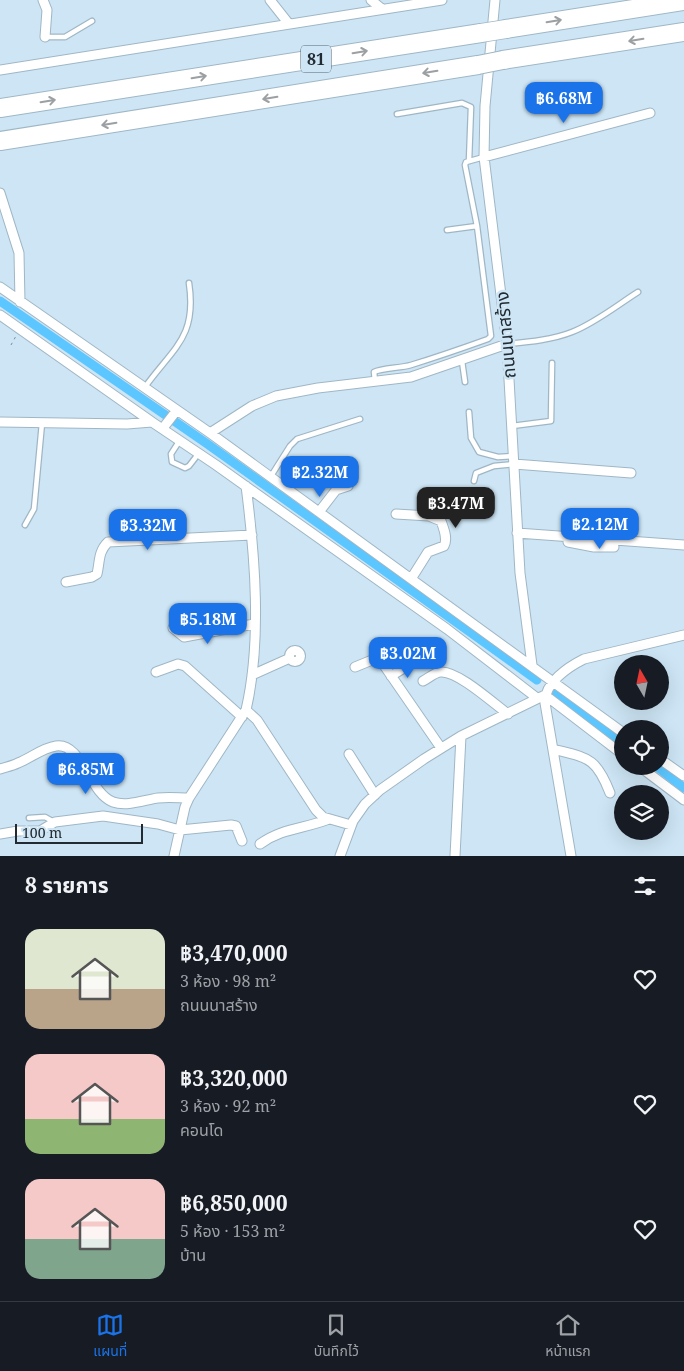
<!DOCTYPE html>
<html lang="th">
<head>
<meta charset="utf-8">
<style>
	:root { --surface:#171b24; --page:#20242c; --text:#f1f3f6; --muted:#9ea1a6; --line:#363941; --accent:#1a73e8 }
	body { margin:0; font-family:"Noto Serif","Noto Sans Thai",serif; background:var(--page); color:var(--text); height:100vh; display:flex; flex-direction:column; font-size:19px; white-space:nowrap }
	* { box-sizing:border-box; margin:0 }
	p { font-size:16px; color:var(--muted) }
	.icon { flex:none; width:28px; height:28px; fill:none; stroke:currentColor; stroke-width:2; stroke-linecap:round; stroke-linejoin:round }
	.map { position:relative; height:856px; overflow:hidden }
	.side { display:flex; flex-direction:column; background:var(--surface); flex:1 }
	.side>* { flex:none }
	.needle { width:32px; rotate:351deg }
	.controls { position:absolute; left:614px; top:655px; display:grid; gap:10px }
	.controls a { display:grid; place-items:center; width:55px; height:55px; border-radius:50%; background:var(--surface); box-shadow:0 5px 20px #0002; font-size:25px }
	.scale { position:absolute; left:15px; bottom:12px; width:128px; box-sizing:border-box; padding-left:5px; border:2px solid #222b31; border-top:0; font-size:14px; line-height:18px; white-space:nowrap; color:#222b31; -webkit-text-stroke:4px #cde5f5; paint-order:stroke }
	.price { position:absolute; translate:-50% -42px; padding:0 11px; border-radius:10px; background:var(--accent); color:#fff; font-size:16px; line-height:32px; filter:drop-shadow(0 1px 2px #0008) }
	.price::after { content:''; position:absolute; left:50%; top:30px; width:15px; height:11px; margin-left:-8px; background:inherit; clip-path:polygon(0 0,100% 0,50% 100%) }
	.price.active { background:#222; color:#fff }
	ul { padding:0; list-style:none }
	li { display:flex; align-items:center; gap:15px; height:125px; padding:0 25px }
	li span { display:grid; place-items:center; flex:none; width:140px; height:100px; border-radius:15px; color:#555 }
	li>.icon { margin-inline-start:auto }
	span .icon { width:60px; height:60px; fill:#fffc; stroke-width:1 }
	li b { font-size:21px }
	h2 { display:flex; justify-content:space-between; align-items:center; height:60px; padding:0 25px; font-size:21px }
	.menu { display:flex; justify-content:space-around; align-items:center; height:70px; border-top:1px solid var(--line); background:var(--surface); font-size:14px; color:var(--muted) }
	.menu a { display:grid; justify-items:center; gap:2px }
	.menu .active { color:var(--accent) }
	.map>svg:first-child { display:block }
</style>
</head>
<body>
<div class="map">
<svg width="684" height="856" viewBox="0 0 684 856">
	<rect width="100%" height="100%" fill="#cde5f5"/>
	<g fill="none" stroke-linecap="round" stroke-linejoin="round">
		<path stroke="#5bc6ff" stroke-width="9" d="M0,301L206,443L537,680
			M556,693L622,742
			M656,766L684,788"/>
		<g stroke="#9fb7c5" stroke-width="7">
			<path id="lane" d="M45,37H65L92,21
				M397,114L462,103L471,107L469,161
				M447,230L477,226
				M507,344C528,342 552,340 572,332C595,323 616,306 638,292
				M462,361L465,382
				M375,381L374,372C381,368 401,368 411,365C437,357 463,348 488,339L491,336L477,226L465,165L466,162L484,157
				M145,387C174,347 197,337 189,283
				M469,412L471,438L479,452L498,457L513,456
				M512,426L551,421L552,363
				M180,440L171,454L172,462L185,468L189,466L199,453
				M271,476L290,446L297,439L360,419
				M474,481L476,473L494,466L514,464
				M25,525L34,509L42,423
				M29,818L45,817L54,822"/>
		</g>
		<g stroke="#9fb7c5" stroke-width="11">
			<path id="street" d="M43,0L47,10L45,37
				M270,0L289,24
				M371,0L382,9
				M495,0L485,106L484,157L507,344L520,573L532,665
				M0,70L442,0
				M484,157L650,113
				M0,193L19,253L20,302
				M0,287L210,433L622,732
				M0,315L152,422
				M0,422L127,424L152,422L216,465L447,629L537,698
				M163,428L177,410
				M210,433L252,406L276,396L318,388L411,377L507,344
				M514,464L631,473
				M319,512L336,490L348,486
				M396,514L429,516L441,521C444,529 448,539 444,546L428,552L411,579
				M517,533L684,545
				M568,542L594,547H614
				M66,582L92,577L97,574C100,561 98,552 108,542L252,535
				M213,615L234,619L241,627
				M173,628L184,637L254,624
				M289.5 656a5.5 5.5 0 1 1 11 0a5.5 5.5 0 1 1-11 0Z
				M355,667L377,658L381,661L441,748
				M156,672L178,664L185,666L242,717
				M252,675L290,658
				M391,676L418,659
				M423,681C429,678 435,672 441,672C458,671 493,703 508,714
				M246,710L257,720L316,810L323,817L351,825
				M553,749C588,758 596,757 610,793
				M349,754L375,795
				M660,759L684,776
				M639,766L684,800
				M0,769C6,767 12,766 18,763C31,758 42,748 56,746C82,742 89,793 113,802C127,807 144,800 158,798C169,797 179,798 189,798
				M0,834L18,831H40L55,822L103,816L158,824L180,830L231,825L236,826L242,841
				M260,844C282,828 304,829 329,819
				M174,856L185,807L189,798L246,710C262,641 255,556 246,486
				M340,856L353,821L365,804L380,790L424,759L461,736L545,695L622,754
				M455,856L461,736
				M571,856L545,703C544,683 568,667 584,659L684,635"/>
		</g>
		<g stroke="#9fb7c5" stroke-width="20">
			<path id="highway" d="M506,29L684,1
				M503,60L684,32
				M0,108L481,33
				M0,141L478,65"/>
		</g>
		<path stroke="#7c8d98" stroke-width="1" stroke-dasharray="2.5 4" stroke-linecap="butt" d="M11,345L16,336"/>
		<use href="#lane" stroke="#fff" stroke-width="4.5"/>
		<use href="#street" stroke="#fff" stroke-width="9"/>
		<use href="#highway" stroke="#fff" stroke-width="18"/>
		<g stroke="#9fb7c5" stroke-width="20" stroke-linecap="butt">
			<path id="highway-bridge" d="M481,33L506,29
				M478,65L503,60"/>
		</g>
		<use href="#highway-bridge" stroke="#fff" stroke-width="18"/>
	</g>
	<defs><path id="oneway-shaft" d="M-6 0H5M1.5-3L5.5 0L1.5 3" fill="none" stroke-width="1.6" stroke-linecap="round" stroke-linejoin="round" transform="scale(1.25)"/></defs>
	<g stroke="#9ca0a2">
		<use href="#oneway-shaft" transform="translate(554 21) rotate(-9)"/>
		<use href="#oneway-shaft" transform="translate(636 40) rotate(171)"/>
		<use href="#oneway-shaft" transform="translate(360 52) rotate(-9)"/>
		<use href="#oneway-shaft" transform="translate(430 72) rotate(171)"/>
		<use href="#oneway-shaft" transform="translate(199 77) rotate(-9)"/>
		<use href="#oneway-shaft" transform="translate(270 98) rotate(171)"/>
		<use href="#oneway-shaft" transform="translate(48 101) rotate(-9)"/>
		<use href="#oneway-shaft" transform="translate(109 124) rotate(171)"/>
	</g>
	<g text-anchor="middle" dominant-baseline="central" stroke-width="5" stroke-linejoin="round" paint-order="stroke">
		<rect fill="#cde5f5" stroke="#55636c" stroke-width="1" x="301" y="45.5" width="30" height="27" rx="4"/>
		<g font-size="16" font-weight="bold" fill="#222b31">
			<text x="316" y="59">81</text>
		</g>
		<g font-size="18" fill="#222b31" stroke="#cde5f5">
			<text transform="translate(505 335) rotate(-95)">ถนนนาสร้าง</text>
		</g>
	</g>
</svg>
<div class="controls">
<a><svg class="needle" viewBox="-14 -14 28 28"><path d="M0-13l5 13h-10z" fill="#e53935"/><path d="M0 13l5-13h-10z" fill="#9ea1a6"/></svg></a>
<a><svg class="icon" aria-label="locate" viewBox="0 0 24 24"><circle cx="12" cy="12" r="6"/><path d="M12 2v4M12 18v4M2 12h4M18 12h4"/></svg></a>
<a><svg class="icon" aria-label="layers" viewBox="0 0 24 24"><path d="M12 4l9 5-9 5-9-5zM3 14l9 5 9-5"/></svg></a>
</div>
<div class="scale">100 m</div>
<b class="price" style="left:564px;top:124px">฿6.68M</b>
<b class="price" style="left:320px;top:498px">฿2.32M</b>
<b class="price active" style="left:456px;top:529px">฿3.47M</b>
<b class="price" style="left:600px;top:550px">฿2.12M</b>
<b class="price" style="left:148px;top:551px">฿3.32M</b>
<b class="price" style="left:208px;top:645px">฿5.18M</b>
<b class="price" style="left:408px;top:679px">฿3.02M</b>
<b class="price" style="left:86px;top:795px">฿6.85M</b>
</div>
<section class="side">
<h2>8 รายการ<svg class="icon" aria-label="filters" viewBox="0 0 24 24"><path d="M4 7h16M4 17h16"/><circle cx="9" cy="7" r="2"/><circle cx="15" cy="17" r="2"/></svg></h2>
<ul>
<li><span style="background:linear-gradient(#dfe7d0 60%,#b9a48a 0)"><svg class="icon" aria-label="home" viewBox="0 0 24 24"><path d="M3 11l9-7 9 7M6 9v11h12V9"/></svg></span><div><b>฿3,470,000</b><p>3 ห้อง · 98 m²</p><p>ถนนนาสร้าง</p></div><svg class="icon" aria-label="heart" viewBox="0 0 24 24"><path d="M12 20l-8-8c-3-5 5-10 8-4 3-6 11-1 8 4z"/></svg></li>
<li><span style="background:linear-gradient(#f6c9c9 65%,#8fb573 0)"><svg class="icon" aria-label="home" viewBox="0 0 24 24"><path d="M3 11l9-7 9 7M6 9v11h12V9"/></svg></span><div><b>฿3,320,000</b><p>3 ห้อง · 92 m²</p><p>คอนโด</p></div><svg class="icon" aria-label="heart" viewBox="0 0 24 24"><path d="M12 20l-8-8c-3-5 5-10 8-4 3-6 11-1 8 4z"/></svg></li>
<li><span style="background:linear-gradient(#f6c9c9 60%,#7fa58c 0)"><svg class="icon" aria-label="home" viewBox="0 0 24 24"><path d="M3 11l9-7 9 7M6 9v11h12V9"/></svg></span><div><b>฿6,850,000</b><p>5 ห้อง · 153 m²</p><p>บ้าน</p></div><svg class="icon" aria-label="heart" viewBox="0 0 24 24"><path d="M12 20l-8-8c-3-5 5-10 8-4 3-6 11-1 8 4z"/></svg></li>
</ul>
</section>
<nav class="menu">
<a class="active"><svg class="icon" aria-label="map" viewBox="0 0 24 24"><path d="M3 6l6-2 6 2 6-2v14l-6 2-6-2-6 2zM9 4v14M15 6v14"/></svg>แผนที่</a>
<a><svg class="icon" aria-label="saved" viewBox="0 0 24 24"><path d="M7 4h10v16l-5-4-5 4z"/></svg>บันทึกไว้</a>
<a><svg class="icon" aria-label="home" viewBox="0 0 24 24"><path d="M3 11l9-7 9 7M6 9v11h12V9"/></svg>หน้าแรก</a>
</nav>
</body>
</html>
